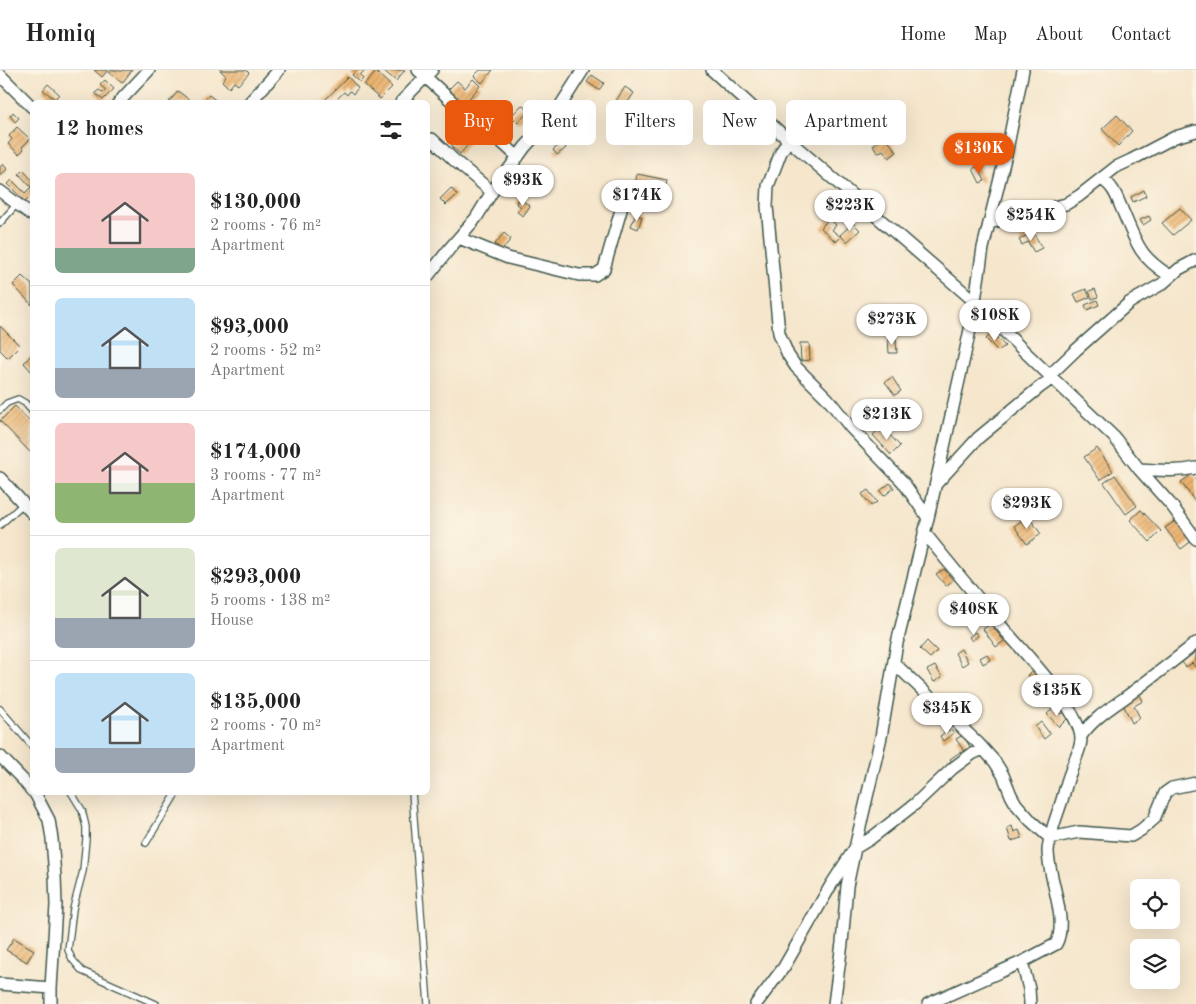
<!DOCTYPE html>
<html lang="en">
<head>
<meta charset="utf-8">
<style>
	:root { --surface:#fff; --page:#f2f2f2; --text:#222; --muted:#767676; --line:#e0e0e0; --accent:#ea580c }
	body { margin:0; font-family:"Old Standard TT",serif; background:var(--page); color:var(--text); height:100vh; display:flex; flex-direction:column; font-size:19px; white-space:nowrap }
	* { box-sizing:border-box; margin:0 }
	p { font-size:16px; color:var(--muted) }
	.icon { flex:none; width:28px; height:28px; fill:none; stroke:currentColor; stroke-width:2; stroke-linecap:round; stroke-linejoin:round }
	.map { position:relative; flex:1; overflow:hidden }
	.sheet { position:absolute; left:30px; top:30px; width:400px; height:695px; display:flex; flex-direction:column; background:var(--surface); border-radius:8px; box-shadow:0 5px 20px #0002 }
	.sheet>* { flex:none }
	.guide { position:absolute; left:445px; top:30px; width:475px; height:45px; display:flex; gap:10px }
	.fabs { position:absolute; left:1130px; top:809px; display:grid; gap:10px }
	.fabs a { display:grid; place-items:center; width:50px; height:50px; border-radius:8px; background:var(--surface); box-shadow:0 5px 20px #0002; font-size:25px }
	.price { position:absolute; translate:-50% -42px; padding:0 11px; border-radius:18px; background:#fff; color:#222; font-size:16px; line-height:32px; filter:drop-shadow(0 1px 2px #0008) }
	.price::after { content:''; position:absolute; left:50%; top:30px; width:15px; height:11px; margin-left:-8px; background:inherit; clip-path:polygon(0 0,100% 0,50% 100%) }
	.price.on { background:var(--accent); color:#fff }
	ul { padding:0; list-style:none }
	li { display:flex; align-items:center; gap:15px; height:125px; padding:0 25px }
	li+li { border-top:1px solid var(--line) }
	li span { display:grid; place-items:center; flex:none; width:140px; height:100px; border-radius:8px; color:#555 }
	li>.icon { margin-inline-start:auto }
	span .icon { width:60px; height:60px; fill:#fffc; stroke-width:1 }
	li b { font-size:21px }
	h2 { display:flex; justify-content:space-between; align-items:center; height:60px; padding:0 25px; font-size:21px }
	.pill { padding:0 18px; border-radius:8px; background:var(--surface); box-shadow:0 5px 20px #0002; font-size:18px; line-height:45px }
	.pill.on { background:var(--accent); color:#fff }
	header { display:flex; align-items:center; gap:30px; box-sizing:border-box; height:70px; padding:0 25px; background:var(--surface); border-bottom:1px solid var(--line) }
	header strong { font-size:24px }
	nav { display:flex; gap:28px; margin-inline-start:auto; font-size:18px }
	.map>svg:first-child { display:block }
</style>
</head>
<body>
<header>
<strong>Homiq</strong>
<nav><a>Home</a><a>Map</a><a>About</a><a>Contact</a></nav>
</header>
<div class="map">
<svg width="1196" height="934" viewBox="0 0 1196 934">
	<defs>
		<pattern id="building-hatch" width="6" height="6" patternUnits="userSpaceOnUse" patternTransform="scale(1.25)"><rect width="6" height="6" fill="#edb36e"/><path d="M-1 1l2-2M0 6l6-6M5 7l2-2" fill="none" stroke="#bf935b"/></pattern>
	</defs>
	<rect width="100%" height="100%" fill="#fcf5e5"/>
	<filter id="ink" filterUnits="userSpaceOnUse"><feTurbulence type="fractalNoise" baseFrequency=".02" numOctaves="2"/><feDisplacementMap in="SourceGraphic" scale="10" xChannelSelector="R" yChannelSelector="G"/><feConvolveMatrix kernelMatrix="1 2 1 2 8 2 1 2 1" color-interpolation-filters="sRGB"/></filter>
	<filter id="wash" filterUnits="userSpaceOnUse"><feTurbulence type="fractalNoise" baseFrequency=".0096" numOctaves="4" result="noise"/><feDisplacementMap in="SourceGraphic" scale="20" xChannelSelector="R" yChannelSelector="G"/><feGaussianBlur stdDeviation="1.12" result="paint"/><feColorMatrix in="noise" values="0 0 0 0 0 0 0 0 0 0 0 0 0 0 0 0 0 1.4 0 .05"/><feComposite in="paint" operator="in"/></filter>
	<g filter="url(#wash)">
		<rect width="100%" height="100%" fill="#f5e6cc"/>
		<g id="blocks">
			<path fill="url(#building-hatch)" d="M94,0H108L102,7Z
				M111,0H119L121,2L123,0H132L122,13L109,2Z
				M220,0H246L249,3L238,15L234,12L229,18L222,11L226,6Z
				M357,0H365L360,5L363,9L360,12L352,5Z
				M383,0H394L395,1L397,0H405L396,11Z
				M480,0H493L482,13L474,6Z
				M376,2L392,17L380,29L364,15Z
				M592,5L604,13L599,20L587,12Z
				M348,7L358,18L353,24L350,21L347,25L344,22L334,32H323Z
				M473,9L480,16L463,35L447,21L457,11L465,18Z
				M105,10L114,19L103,30L95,23L99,20L103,23L106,20L100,15Z
				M48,14L59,24L55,29L43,20Z
				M625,17L634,23L623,39L614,34Z
				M178,21L192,32H169Z
				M209,25L218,32H202Z
				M522,35L529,41L518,53L511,46Z
				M866,41L885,63L874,72L867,64L871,61L859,47Z
				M13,42L19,48L15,52L10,46Z
				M1117,45L1132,61L1118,76L1102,59Z
				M17,57L30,69L22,77L24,79L19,84L8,74L12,69L9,66Z
				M458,57L468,65L467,66L471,71L460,84L452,77V74L447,69Z
				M885,67L897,82L889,88L883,80L878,83L873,75Z
				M562,73L566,78L557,85L553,80Z
				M3,94L7,99L0,107V97Z
				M978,96L985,111L980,113L973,99Z
				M23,100L32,110V125L25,132L8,114L12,110L25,123L31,117L19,104Z
				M637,104L667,110L664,126L658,125L657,129L644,127L645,122L634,120Z
				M451,118L457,125L446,135L440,129Z
				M1144,120L1146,126L1133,132L1131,127Z
				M519,128L530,136L523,146L517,142L521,137L516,133Z
				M1180,138L1191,150L1173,165L1162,153Z
				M636,144L642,147L638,159L631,156Z
				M1149,146L1151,150L1143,155L1140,150Z
				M829,148L836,155L832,160L841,167L836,172L821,158Z
				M853,153L860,160L847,172L840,165Z
				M1033,162L1042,178L1034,182L1028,172L1022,175L1019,170Z
				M504,163L511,169L502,180L495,174Z
				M22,206L32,215V214V235L13,215Z
				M1086,219L1090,227L1078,232L1074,224Z
				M1095,219L1098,227L1092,229L1089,221Z
				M1097,230L1099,235L1087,240L1085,235Z
				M0,256L20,276L8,288L0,280Z
				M992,263L1005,276L998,281L986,269Z
				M888,269H896L897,283H889Z
				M800,273H809L810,290L801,291Z
				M32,284V302L24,293Z
				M892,307L901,321L895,325L885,312Z
				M15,336L32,354V381L31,383L0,351Z
				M879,359L881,362L883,361L885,363L886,361L900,376L891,385L873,365Z
				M1097,378L1113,401L1100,410L1084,387Z
				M1192,404L1196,408V433L1181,412Z
				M1115,405L1137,436L1126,444L1104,413Z
				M890,413L894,418L884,426L880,421Z
				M868,420L877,432L871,436L862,424Z
				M1141,440L1161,461L1150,472L1130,450Z
				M1028,446L1041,464L1027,474L1014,456Z
				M1178,449L1193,470L1181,479L1165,458Z
				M944,499L953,510L946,516L936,504Z
				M966,526L978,541L969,548L957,534Z
				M991,554L1004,571L996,577L983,559Z
				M975,562L978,566L972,571L969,567Z
				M927,571L937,581L930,588L920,579Z
				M961,579L968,592L962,596L955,583Z
				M1194,581L1196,584V598L1192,593L1186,597L1181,591Z
				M987,584L990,590L983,594L980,588Z
				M935,596L942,607L934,612L927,600Z
				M1034,600L1045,612L1039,618L1027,605Z
				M1139,623L1143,631L1134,636L1140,648L1132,653L1122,632Z
				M1055,637L1067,649L1059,657L1047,644Z
				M1041,652L1050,664L1044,669L1035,657Z
				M951,659L954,663L943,671L940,666Z
				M963,665L970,677L964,681L956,669Z
				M960,682L963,686L953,694L950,689Z
				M1012,756L1014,762L1019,760L1022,768L1011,771L1007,758Z
				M14,868L34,880L27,892L6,880Z"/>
		</g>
	</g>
	<g filter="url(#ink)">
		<use href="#blocks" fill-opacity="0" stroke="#3f564b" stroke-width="1"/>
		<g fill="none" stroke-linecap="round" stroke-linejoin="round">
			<g stroke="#3f564b" stroke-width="8">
				<path id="lane" d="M0,153L17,134
					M0,340L7,333L18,329L25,333L32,341
					M0,455L24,433
					M0,639L32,676
					M71,722L82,740L86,757V769L83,801L73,839L68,880L72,889L82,901L156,934
					M412,722L428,934
					M146,773L177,722"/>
			</g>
			<g stroke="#3f564b" stroke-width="14">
				<path id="street" d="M418,0L457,36L478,51L518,87
					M712,0L785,67L974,231L1025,282L1114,367L1139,399L1172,436L1196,469
					M0,5L32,37
					M119,32L149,0
					M250,32L279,0
					M401,32L432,0
					M432,69L454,90L492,122
					M789,69L781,82L768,116L767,136L779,263L788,285L796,297L828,329L851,358L903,412L928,448
					M1101,109C1115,116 1118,131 1124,144C1129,156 1134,169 1141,180C1148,191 1159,199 1170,206
					M0,121L32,145
					M989,153L1066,134L1079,126L1116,97L1131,90L1175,67L1196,61
					M459,168L508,188L579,205H595L604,199L621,140
					M428,206L450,178L476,148L492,122L525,77L546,54L559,38L583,0
					M1050,305L1076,280L1129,233L1139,227L1162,214L1179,199L1196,190
					M1139,399C1158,400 1177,402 1196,398
					M0,408L32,443
					M936,414L978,368L1040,317L1053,308
					M924,462C950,495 977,527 1003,558C1022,580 1081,641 1081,669C1081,680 1074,690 1071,701C1067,710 1065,720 1062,730C1057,746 1049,764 1048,781C1048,806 1069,851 1056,874L1022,892L928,934
					M894,593L978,673L995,692L1003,705L1011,725L1016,734L1031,751L1050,768L1079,762L1131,766L1141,760L1154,749L1165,723L1172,718L1196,713
					M1081,666C1095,646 1116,635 1134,621C1155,605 1176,589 1196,573
					M0,686L24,711L32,721
					M34,722L37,727L49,750L52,769L55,806L56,835L51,918V934
					M1022,892L1029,919L1030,934
					M0,914L51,918
					M756,934L784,897L831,815L855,778L870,769L915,734L953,698L972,684L983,679
					M834,934L842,873L847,816L855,778L881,667L897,573L928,448L964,288L972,250L983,178L1007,80L1023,0"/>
			</g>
			<use href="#lane" stroke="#fff" stroke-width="5.5"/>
			<use href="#street" stroke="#fff" stroke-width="11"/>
		</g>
	</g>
</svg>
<div class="fabs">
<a><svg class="icon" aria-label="locate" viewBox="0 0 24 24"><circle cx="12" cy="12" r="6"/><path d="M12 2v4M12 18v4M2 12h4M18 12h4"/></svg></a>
<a><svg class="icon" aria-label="layers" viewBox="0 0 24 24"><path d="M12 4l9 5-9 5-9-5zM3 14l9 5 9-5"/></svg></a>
</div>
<b class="price on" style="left:979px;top:105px">$130K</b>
<b class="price" style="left:523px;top:137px">$93K</b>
<b class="price" style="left:637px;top:152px">$174K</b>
<b class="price" style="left:850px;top:162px">$223K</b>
<b class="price" style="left:1031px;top:172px">$254K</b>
<b class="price" style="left:995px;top:272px">$108K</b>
<b class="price" style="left:892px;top:276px">$273K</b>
<b class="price" style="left:887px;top:371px">$213K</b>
<b class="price" style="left:1027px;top:460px">$293K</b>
<b class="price" style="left:974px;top:566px">$408K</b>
<b class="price" style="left:1057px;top:647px">$135K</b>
<b class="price" style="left:947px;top:665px">$345K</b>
<div class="guide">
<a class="pill on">Buy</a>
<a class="pill">Rent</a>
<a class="pill">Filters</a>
<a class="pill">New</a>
<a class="pill">Apartment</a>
</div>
<section class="sheet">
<h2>12 homes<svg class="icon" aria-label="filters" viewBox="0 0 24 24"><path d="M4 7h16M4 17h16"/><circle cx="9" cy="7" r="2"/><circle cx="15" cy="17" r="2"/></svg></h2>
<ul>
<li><span style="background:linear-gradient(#f6c9c9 75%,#7fa58c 0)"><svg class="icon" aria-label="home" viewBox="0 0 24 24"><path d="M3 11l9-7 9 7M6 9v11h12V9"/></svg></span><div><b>$130,000</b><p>2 rooms · 76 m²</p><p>Apartment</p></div></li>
<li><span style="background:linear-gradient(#bfe0f5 70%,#9aa5b1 0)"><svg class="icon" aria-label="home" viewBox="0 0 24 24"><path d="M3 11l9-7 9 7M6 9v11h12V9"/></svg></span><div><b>$93,000</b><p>2 rooms · 52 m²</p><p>Apartment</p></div></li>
<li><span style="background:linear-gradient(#f6c9c9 60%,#8fb573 0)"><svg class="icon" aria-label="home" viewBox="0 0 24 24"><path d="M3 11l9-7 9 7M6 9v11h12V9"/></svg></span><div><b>$174,000</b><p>3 rooms · 77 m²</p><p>Apartment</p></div></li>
<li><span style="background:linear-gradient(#dfe7d0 70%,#9aa5b1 0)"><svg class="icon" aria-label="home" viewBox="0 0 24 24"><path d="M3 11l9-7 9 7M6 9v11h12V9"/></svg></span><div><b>$293,000</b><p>5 rooms · 138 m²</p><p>House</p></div></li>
<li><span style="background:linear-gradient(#bfe0f5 75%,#9aa5b1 0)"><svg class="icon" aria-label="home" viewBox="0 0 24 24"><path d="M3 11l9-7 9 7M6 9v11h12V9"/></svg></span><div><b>$135,000</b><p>2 rooms · 70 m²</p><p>Apartment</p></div></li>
</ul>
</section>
</div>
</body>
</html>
